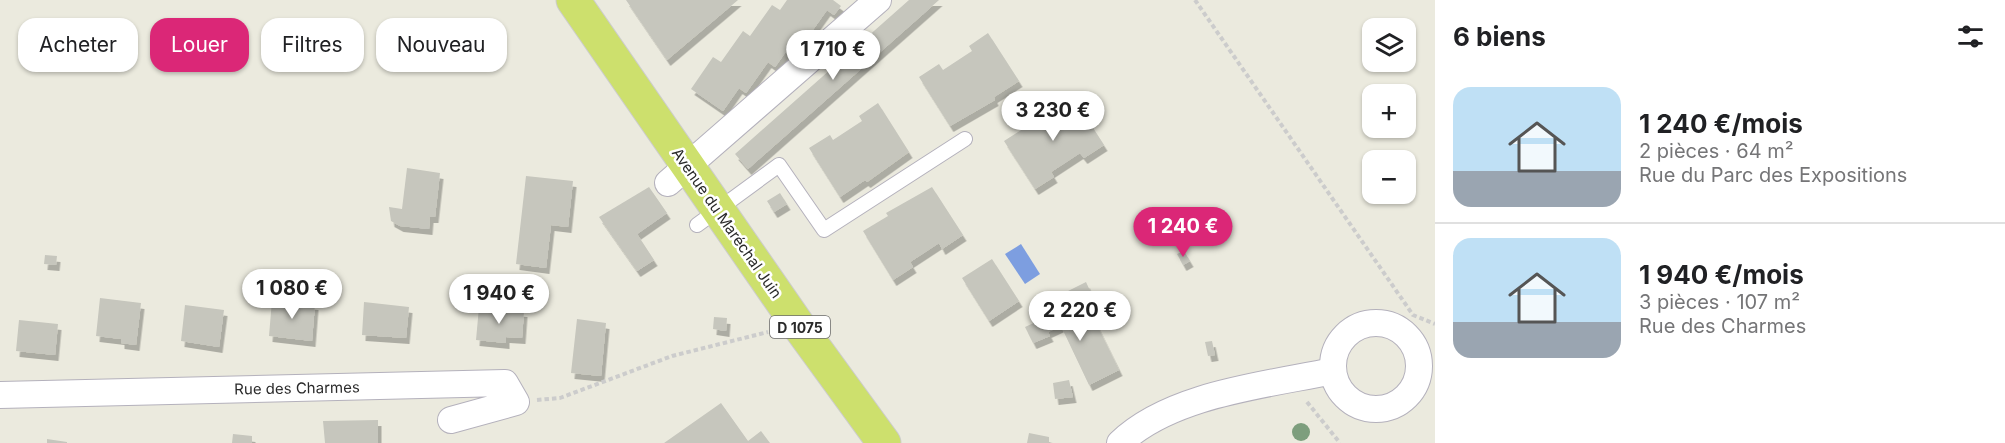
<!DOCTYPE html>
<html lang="fr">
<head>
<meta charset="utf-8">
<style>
	:root { --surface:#fff; --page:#f2f2f2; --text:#202124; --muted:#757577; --line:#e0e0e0; --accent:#db2777 }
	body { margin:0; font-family:Inter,sans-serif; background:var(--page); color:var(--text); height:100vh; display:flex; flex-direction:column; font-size:22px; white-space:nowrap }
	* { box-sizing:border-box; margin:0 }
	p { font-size:20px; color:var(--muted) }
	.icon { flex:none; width:33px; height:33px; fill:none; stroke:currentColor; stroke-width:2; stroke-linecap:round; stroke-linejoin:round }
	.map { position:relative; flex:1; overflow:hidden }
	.drawer { display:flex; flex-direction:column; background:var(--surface); width:570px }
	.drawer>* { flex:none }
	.hud { position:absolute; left:18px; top:18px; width:570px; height:54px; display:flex; gap:12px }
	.controls { position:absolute; left:1362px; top:18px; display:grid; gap:12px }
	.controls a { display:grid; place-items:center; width:54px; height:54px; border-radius:12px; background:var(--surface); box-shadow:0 2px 4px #0004; font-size:30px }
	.price { position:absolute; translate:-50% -51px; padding:0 14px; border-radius:21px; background:#fff; color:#222; font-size:20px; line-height:39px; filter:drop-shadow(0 2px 3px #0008) }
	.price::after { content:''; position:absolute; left:50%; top:36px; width:18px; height:14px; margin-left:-9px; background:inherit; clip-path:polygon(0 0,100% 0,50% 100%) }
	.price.selected { background:var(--accent); color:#fff }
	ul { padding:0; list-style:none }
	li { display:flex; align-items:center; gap:18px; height:150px; padding:0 18px }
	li+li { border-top:2px solid var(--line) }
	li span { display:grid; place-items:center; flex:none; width:168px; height:120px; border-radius:18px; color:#555 }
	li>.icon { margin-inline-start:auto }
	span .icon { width:72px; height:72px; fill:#fffc; stroke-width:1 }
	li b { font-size:26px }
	h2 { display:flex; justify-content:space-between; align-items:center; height:72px; padding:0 18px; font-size:26px }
	.pill { padding:0 21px; border-radius:18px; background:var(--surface); box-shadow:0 2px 4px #0004; font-size:21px; line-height:54px }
	.pill.selected { background:var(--accent); color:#fff }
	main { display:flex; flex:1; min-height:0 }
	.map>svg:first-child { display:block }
</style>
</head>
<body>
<main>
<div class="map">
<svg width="1435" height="443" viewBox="0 0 1435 443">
	<defs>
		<filter id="shadow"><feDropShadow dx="3.5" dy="6" stdDeviation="0" flood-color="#0004"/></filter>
	</defs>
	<rect width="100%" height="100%" fill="#ebeade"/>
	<path fill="#7d9ee0" d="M1021,244L1040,274L1025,284L1005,254Z"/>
	<path fill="#c6c6bd" filter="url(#shadow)" d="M626,0H738L667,60Z
		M787,0H833L841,6L834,15L827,10L805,41L797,36L775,67L768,62L746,93L739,88L723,111L691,89L713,57L721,62L743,31L750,36L772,5L780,10Z
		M909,0H939L748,169L735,154Z
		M988,33L1019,81L994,97L995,100L950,126L919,77L939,64L943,70L972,51L969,46Z
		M1073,97L1104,145L1084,158L1080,153L1051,172L1054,177L1035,189L1004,141L1029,125L1028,123Z
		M878,103L909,152L867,182L865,180L840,197L809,148L830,135L833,140L862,121L859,116Z
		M407,168L440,173L435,217H430L429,229L400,226L391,221L389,207L402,209Z
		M526,176L573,181L568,227L551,225L546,268L516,264Z
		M649,187L667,213L637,234L654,260L637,271L599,217Z
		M932,187L963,235L942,249L939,243L910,262L913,267L893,280L863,231L888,216L886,213Z
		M780,193L787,204L774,212L767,201Z
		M1184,251L1190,261L1183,265L1177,254Z
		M45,255L57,256L56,265L44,264Z
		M992,259L1019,301L989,321L962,278Z
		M1086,282L1092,295L1064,309L1058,296Z
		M100,298L141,303L136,345L121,343V339L96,336Z
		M272,300L315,304L312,341L269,336Z
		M364,302L409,307L406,338L362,335Z
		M185,305L224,310L219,347L181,341Z
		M479,307L524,311L522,338L506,337V343L476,340Z
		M1088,307L1119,370L1089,385L1061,326L1048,332L1050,336L1033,343L1025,327L1064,309L1069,317Z
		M714,317L727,318L726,331L713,329Z
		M577,319L606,323L601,376L571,373Z
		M19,320L58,324L55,355L16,351Z
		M1212,341L1215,355L1208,356L1205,342Z
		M1069,380L1073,397L1055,399L1053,383Z
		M721,403L748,441L761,431L770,443H664Z
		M378,420V443H325L323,421Z
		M1029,433L1049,437V443H1027Z
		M233,434L252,436V443H232Z
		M47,439L67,442V443H47Z"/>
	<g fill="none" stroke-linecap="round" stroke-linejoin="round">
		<g stroke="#b4b1bc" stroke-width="16">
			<path id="service" d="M697,225L779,165L824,230L965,139"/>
		</g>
		<g stroke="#b4b1bc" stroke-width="28">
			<path id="minor" d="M668,183L878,0
				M1333 366a43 43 0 1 1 86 0a43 43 0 1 1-86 0Z
				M0,395L505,383L516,402L451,420
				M1120,443C1171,394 1266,385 1333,371"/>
		</g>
		<g stroke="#ccc" stroke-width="35">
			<path id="primary" d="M573,0L798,325L884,443"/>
		</g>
		<path stroke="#ccc" stroke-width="4" stroke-dasharray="4.5 3" stroke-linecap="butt" d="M1195,0L1413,315L1435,324
			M537,400L560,398L672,356L768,332
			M1307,402L1340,443"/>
		<use href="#service" stroke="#fff" stroke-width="14"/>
		<use href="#minor" stroke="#fff" stroke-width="26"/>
		<use href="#primary" stroke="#cde06d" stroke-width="33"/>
	</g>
	<circle fill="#7d9e7d" cx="1301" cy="432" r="9"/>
	<g text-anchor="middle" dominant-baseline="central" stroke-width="5" stroke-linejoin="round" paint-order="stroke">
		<rect fill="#fff" stroke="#6a6a6a" stroke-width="1.5" x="770" y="316" width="60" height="22" rx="4.5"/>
		<g font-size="14" font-weight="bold" fill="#2a2a2a">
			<text x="800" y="327">D 1075</text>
		</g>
		<g font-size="15" fill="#2a2a2a" stroke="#fff">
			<text transform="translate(727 223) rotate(55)">Avenue du Maréchal Juin</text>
			<text transform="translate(297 388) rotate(-1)">Rue des Charmes</text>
		</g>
	</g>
</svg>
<div class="controls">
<a><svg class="icon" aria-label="layers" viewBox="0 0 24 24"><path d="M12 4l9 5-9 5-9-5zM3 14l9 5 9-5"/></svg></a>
<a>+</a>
<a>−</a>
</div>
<b class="price" style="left:833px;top:81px">1 710 €</b>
<b class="price" style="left:1053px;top:142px">3 230 €</b>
<b class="price selected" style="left:1183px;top:258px">1 240 €</b>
<b class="price" style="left:292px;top:320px">1 080 €</b>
<b class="price" style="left:499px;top:325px">1 940 €</b>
<b class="price" style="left:1080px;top:342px">2 220 €</b>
<div class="hud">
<a class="pill">Acheter</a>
<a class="pill selected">Louer</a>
<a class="pill">Filtres</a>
<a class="pill">Nouveau</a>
</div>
</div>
<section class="drawer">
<h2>6 biens<svg class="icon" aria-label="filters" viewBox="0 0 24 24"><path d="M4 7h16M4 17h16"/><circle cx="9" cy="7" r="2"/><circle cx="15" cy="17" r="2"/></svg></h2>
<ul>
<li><span style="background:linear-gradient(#bfe0f5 70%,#9aa5b1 0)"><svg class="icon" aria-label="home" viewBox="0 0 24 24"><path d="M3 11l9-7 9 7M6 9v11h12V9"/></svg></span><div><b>1 240 €/mois</b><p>2 pièces · 64 m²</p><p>Rue du Parc des Expositions</p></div></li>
<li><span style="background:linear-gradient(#bfe0f5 70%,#9aa5b1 0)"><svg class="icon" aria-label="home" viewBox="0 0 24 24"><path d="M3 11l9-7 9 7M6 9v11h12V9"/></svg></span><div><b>1 940 €/mois</b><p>3 pièces · 107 m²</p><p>Rue des Charmes</p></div></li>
</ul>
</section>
</main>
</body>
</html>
